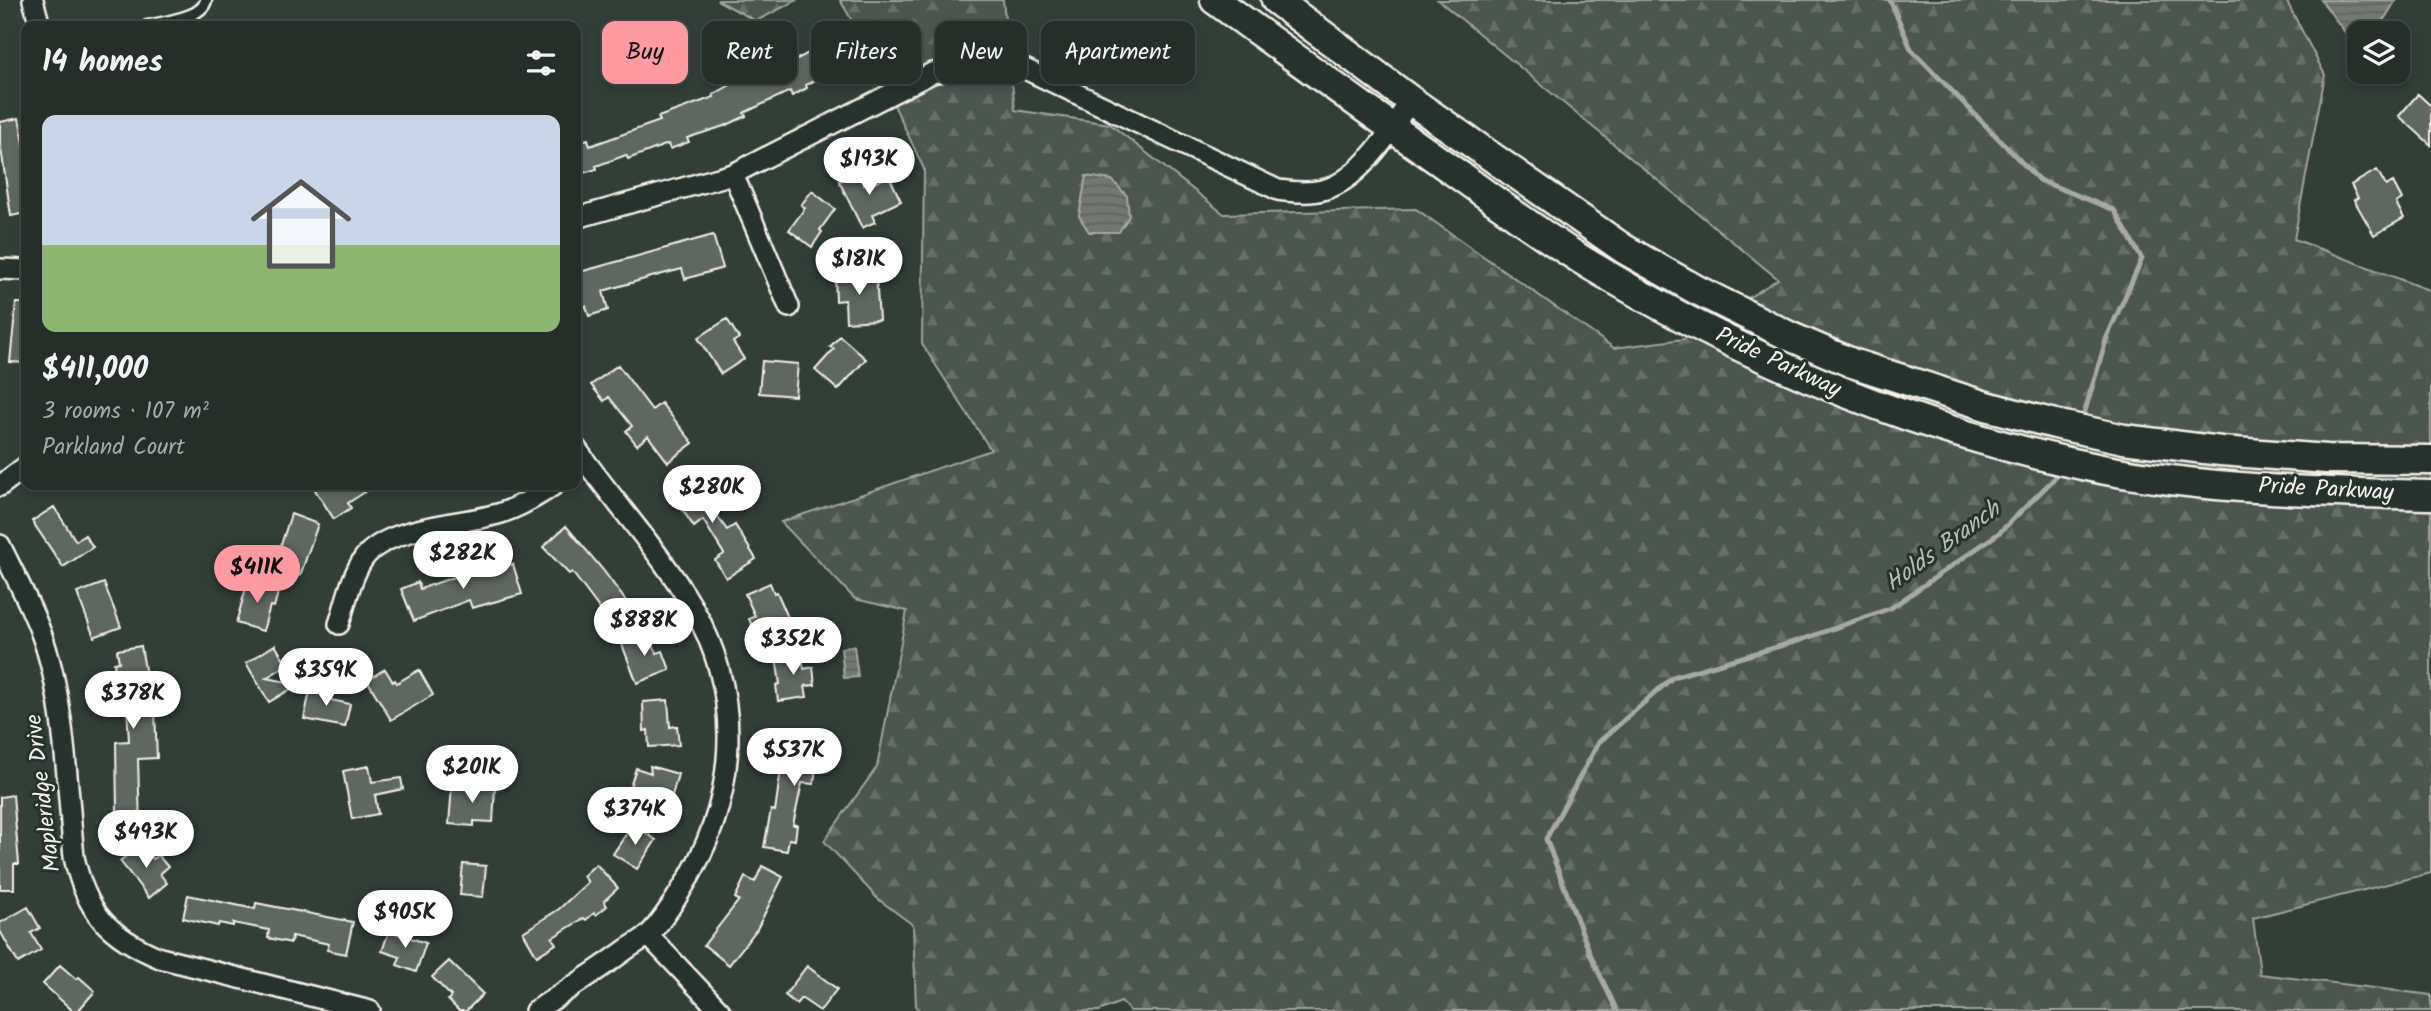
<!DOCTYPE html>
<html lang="en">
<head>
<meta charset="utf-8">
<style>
	:root { --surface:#262e2a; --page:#2e3632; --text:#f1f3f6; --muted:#a4a8a8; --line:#424a47; --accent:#ff9aa2 }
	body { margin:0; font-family:Kalam,sans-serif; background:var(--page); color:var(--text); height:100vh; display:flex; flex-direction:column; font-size:26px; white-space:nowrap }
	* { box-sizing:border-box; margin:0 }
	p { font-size:23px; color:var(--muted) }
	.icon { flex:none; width:38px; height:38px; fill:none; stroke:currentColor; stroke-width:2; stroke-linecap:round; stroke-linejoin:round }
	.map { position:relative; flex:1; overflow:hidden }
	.side { position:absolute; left:21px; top:21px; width:560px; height:469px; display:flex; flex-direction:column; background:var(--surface); border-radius:14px; box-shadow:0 4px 10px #0003,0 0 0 2px var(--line) }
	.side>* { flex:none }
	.banner { position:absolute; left:602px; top:21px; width:665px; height:63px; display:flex; gap:14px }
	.tools { position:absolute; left:2347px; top:21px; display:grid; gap:14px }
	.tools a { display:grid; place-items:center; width:63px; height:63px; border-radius:14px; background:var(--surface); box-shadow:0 4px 10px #0003,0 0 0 2px var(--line); font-size:35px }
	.price { position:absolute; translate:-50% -60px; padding:0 16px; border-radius:24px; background:#fff; color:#222; font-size:23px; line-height:46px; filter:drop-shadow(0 2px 4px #0008) }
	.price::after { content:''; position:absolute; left:50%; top:42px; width:21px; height:16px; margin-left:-10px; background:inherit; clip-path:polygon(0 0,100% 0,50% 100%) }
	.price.on { background:var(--accent); color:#111 }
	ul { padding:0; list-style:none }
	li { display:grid; align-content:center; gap:14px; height:371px; padding:0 21px }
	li+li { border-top:2px solid var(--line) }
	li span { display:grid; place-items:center; height:217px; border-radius:14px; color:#555 }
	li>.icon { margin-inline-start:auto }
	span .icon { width:126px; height:126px; fill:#fffc; stroke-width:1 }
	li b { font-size:30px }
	h2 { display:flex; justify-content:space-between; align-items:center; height:84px; padding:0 21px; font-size:30px }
	.chip { padding:0 24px; border-radius:14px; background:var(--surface); box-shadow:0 4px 10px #0003,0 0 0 2px var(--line); font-size:24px; line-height:63px }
	.chip.on { background:var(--accent); color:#111 }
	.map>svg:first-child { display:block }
</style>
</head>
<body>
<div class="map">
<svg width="2431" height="1011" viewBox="0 0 2431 1011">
	<defs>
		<pattern id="forest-firs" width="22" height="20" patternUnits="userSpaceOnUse" patternTransform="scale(1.75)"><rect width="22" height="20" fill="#4c564f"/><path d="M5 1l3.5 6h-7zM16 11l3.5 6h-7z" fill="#666f68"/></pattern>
		<pattern id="water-rules" width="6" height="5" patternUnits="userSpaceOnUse" patternTransform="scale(1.75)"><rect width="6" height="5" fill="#727972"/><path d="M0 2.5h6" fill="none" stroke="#60635e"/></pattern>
	</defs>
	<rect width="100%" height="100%" fill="#323e38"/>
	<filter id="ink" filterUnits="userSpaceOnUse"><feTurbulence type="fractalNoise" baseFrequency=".0143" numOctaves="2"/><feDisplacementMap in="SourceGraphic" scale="14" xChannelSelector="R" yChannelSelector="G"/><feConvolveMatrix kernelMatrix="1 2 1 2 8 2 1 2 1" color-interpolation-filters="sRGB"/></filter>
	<g filter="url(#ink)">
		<path fill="url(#forest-firs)" stroke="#a0a49c" stroke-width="2" d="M717,0H797L756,21Z
			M840,0H1003L1015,110L1110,124L1224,214L1416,209L1614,348L1684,339L1778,279L1438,0H2286L2325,75L2294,239L2431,291V873L2253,918L2260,974L2431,995V1011H1130L1121,1002L1099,1011H920L916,1006L913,925L878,899L824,841L877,767L907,611L855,599L781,522L991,450L922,344L924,169L865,43Z"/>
		<path fill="url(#water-rules)" stroke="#a6a9a1" stroke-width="2" d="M2321,0H2396L2376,33H2359V44L2350,39Z
			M1086,176L1112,180L1127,196L1129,216L1119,232H1089L1079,216Z
			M854,646L858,677L844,678L841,648Z"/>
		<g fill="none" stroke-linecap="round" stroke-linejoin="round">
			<path stroke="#a6a9a1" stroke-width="5" d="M1890,0L1911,49L2039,180L2114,210L2142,259L2107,337L2082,421
				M1617,1011L1591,956L1546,839L1599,742L1673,677L1801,640L1891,608L1999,533L2062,471"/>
		</g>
		<path fill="#5f6861" stroke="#f4f1e8" stroke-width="2" d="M818,48L830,72L806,85L807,88L792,96L790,91L744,113L746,116L727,125L687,138L689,142L670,149L668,144L628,159L626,155L596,166L597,169L576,175V143L588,139L590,146L660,121L658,117L714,97L713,95L748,75L750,79L756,76L757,80Z
			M2418,94L2431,106V145L2399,116Z
			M19,118L26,153V213L11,216L0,142V122Z
			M2377,170L2386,186L2393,182L2402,199L2396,203L2404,218L2374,235L2354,200L2358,198L2351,185Z
			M858,172L864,185L869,182L870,185L889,176L901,201L872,215L875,222L862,228L839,181Z
			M812,191L835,209L820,230L822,232L812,247L789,230L805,208L801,205Z
			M713,235L723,268L685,279L682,269L655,276L603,291L608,310L589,316L586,306L576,309V280L582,278L580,272Z
			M876,274L879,320L846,322L845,300L836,301L835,277Z
			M16,303H26V363L10,362Z
			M727,319L739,338L733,342L744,359L721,374L698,338Z
			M840,336L866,359L838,390L815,370L834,349L830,347Z
			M762,361L798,364L795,396L759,393Z
			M618,365L652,410L661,403L693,443L668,462L648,436L637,445L626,431L632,426L609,397L604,401L591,385Z
			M685,471L727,530L735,525L756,559L726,578L715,560L724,554L703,520L694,527L666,485Z
			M322,485H376L348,503L351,508L334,519L315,490Z
			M54,507L76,541L85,535L93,547L63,567L32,521Z
			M291,514L318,524L300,576L276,568L282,552L279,551Z
			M566,526L603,570L634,612L617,624L608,613L605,616L572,572L569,574L543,547Z
			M513,564L522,594L472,608L469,600L414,621L401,589L418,582L420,589L482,567L484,572Z
			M248,581L279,589L274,607L270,606L263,631L236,623Z
			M104,583L121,627L94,637L77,593Z
			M770,583L774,593L777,592L790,622L757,637L749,619L755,616L745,594Z
			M646,632L657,653L663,651L670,670L637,683L621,642Z
			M275,645L287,665L266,678L299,684L269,702L246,663Z
			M141,646L152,710H155L157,758L138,759L140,826L122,827L121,812L117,813L116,742L129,741L126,691L110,694L106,672L115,670L114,663L119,662L117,650Z
			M801,653L804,669L813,667L815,685L805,686L807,697L778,701L776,685L780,684L776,657Z
			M385,669L393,682L395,680L397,683L419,670L433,695L391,720L367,680Z
			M311,686L333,690L331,700L350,704L345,727L304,719Z
			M668,700L670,727L677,726L679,745L649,747L648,730L644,731L643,702Z
			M798,733L827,738L822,769L816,767L814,784L802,783L793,825H797L795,840L789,839L787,851L764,847L771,810L775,811L782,762L789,763L792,742H796Z
			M369,766L372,782L401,778L403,789L375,795L378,814L352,819L343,771Z
			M650,766L678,774L667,814L636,805L641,790L630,787L636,768L651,773Z
			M452,785L495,788L493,822L474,821V826L449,824Z
			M13,795L19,864H14V889H0V797Z
			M633,824L656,840L637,869L613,854Z
			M141,844L153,859L158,855L168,867L160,874L167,883L149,898L120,861Z
			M463,864L486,866L483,897L460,895Z
			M596,864L618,888L604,901L607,906L596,915L594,913L586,920L584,918L552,938L556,944L537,956L523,932L559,909L588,882L583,876Z
			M762,866L783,877L757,929L729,965L704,945L739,900L735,898L745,877L755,882Z
			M188,895L255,909L256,903L353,922L346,954L327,950L329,944L292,936L291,943L268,938L269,930L233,923V926L219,923L218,926L183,918Z
			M28,907L40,928L31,933L41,950L18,963L0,931V923Z
			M389,931L426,943L416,972L397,965L400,957L382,951Z
			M449,961L483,994L466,1011H459L448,1000L451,996L432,977Z
			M60,965L76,979L79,977L95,991L78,1011H73L43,984Z
			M807,966L837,989L820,1011L801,998L796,1004L785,995Z"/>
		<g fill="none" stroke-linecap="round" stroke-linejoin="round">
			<g stroke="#f4f1e8" stroke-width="15">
				<path id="lane" d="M147,26C163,22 203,18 206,0"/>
			</g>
			<g stroke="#f4f1e8" stroke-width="24">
				<path id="street" d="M33,0L40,26
					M733,174L789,307
					M576,218L733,174L932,73C964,67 993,65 1025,69L1278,190C1293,192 1311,194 1326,189C1360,179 1393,129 1410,100
					M0,269L26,270
					M0,486L26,466
					M0,545C14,574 30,603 41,633C65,697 67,787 74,857C86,912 108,936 160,958L370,1011
					M339,624C346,603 351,576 364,558C389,525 463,525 501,513C520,507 538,496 554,485
					M648,935L720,1011
					M535,1011C566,991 597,971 627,949C634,944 643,940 649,934C661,923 671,906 680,892C737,804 746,698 692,606C659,550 613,501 576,448"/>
			</g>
			<g stroke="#f4f1e8" stroke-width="33">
				<path id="secondary" d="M1215,0C1295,58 1375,116 1456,173C1500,204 1544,237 1590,265C1748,361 1919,432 2101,469C2208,490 2323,492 2431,495
					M1276,0L1410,100L1624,249L1695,289L1789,336L1852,363L1986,406L2055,424L2124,439L2221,451L2327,459L2431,460"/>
			</g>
			<use href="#lane" stroke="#26332d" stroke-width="10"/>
			<use href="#street" stroke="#26332d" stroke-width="19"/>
			<use href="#secondary" stroke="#26332d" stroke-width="28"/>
		</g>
	</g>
	<g text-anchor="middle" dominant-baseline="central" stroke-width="6" stroke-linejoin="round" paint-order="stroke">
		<g font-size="23" fill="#f4f1e8" stroke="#26332d">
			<text transform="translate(1778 363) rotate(25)">Pride Parkway</text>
			<text transform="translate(2326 490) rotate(3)">Pride Parkway</text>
			<text transform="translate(44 793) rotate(-97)">Mapleridge Drive</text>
		</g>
		<g font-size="24" font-style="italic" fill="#babbb3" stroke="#26332d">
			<text transform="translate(1943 547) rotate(-36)">Holds Branch</text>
		</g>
	</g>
</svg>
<div class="tools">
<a><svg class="icon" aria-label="layers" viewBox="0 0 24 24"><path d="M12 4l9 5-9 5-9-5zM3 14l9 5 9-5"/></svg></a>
</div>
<b class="price" style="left:869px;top:197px">$193K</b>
<b class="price" style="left:859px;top:297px">$181K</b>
<b class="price" style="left:712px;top:525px">$280K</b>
<b class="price" style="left:463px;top:591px">$282K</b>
<b class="price on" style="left:257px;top:605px">$411K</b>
<b class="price" style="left:644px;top:658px">$888K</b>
<b class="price" style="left:793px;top:677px">$352K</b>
<b class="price" style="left:326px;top:708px">$359K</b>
<b class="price" style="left:133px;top:731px">$378K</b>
<b class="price" style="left:794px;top:788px">$537K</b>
<b class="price" style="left:472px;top:805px">$201K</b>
<b class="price" style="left:635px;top:847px">$374K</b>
<b class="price" style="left:146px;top:870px">$493K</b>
<b class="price" style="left:405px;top:950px">$905K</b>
<div class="banner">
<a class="chip on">Buy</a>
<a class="chip">Rent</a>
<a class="chip">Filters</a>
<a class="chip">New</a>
<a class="chip">Apartment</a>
</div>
<section class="side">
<h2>14 homes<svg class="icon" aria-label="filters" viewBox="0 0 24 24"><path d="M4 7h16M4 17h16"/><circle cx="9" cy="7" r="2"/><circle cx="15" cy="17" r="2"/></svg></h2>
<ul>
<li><span style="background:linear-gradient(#c9d6e8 60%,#8fb573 0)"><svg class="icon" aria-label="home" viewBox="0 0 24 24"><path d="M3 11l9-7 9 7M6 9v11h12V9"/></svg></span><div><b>$411,000</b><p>3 rooms · 107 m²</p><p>Parkland Court</p></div></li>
</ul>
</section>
</div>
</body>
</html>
